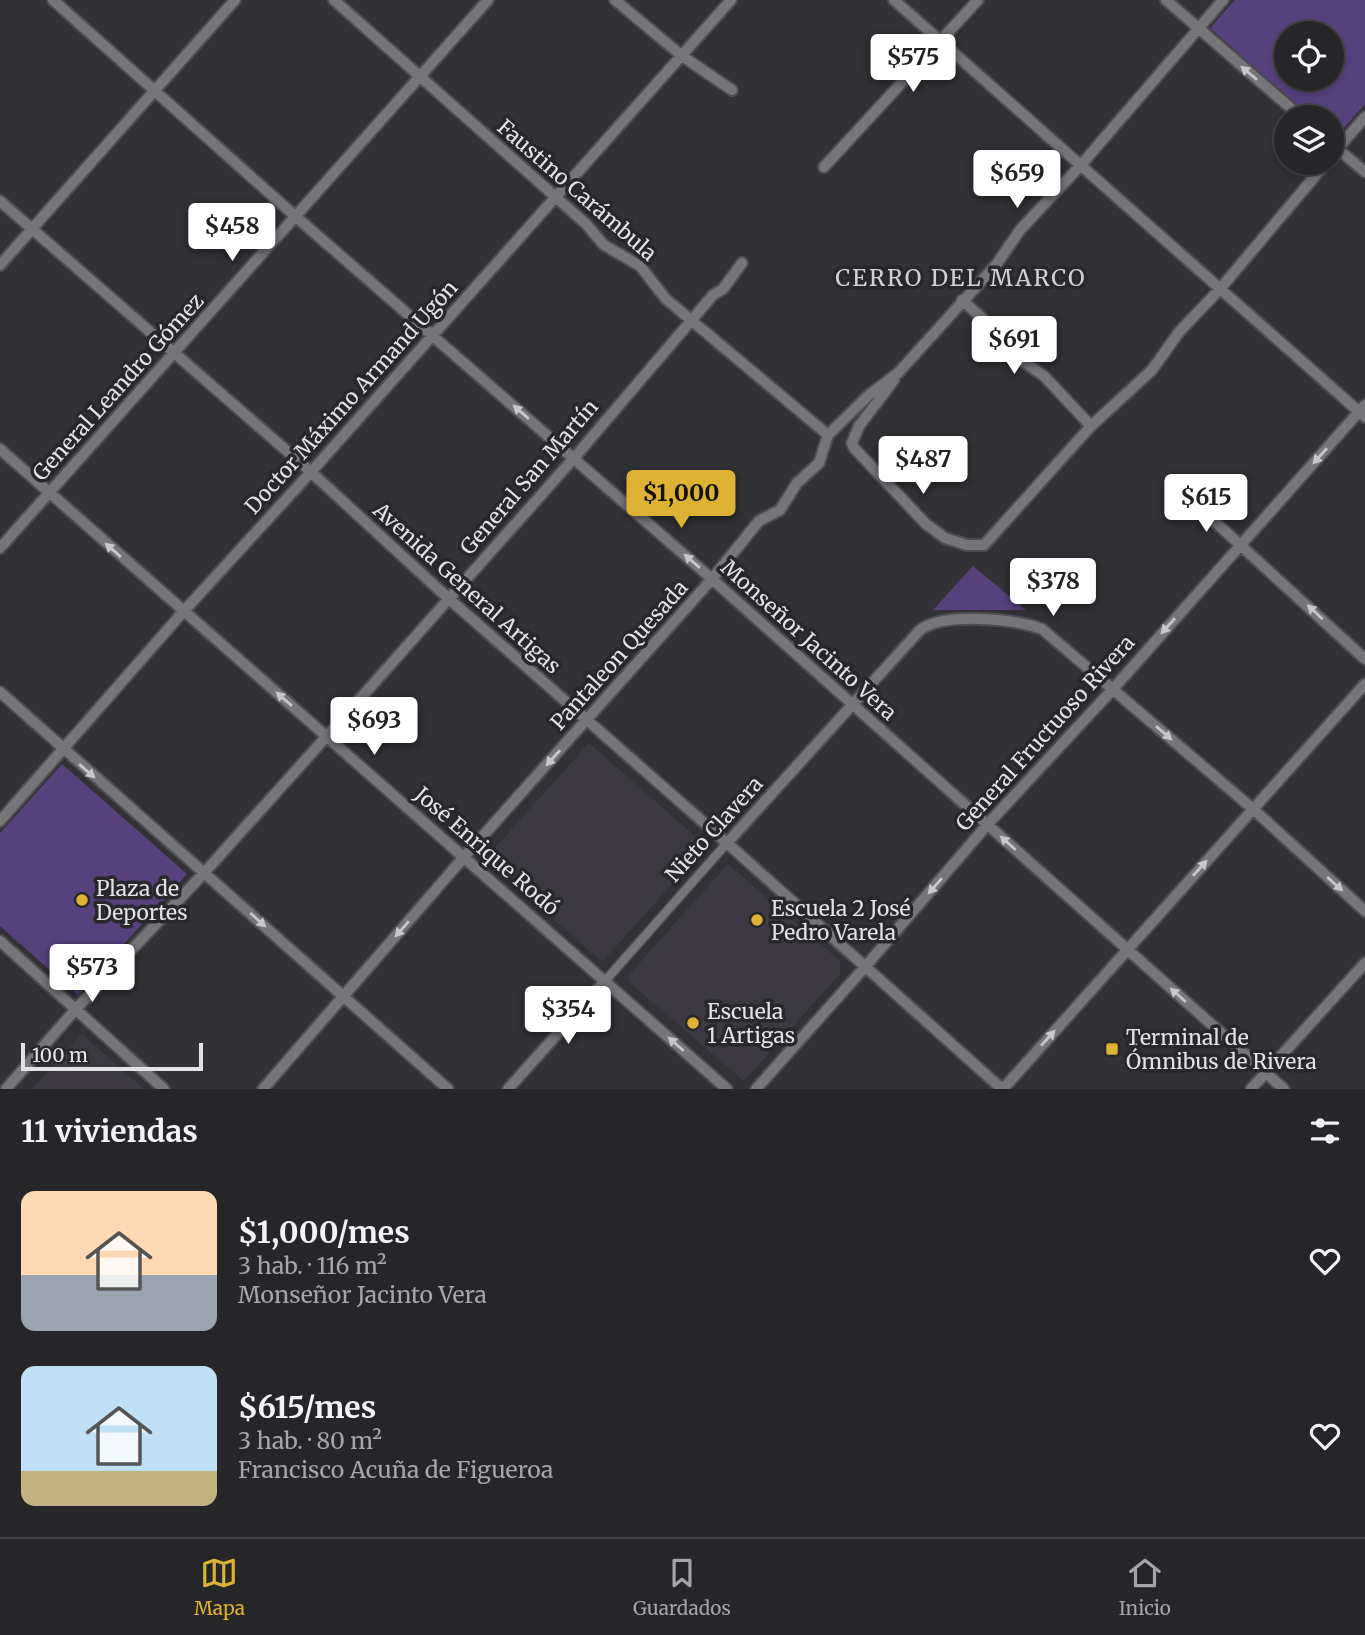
<!DOCTYPE html>
<html lang="es">
<head>
<meta charset="utf-8">
<style>
	:root { --surface:#262528; --page:#323134; --text:#f1f3f6; --muted:#a4a5a8; --line:#424245; --accent:#ddb133 }
	body { margin:0; font-family:Merriweather,serif; background:var(--page); color:var(--text); height:100vh; display:flex; flex-direction:column; font-size:26px; white-space:nowrap }
	* { box-sizing:border-box; margin:0 }
	p { font-size:23px; color:var(--muted) }
	.icon { flex:none; width:38px; height:38px; fill:none; stroke:currentColor; stroke-width:2; stroke-linecap:round; stroke-linejoin:round }
	.map { position:relative; height:1089px; overflow:hidden }
	.panel { display:flex; flex-direction:column; background:var(--surface); flex:1 }
	.panel>* { flex:none }
	.fabs { position:absolute; left:1274px; top:21px; display:grid; gap:14px }
	.fabs a { display:grid; place-items:center; width:70px; height:70px; border-radius:50%; background:var(--surface); box-shadow:0 4px 10px #0003,0 0 0 2px var(--line); font-size:35px }
	.scale { position:absolute; left:21px; bottom:18px; width:182px; box-sizing:border-box; padding-left:7px; border:4px solid #e3e2e5; border-top:0; font-size:19px; line-height:24px; white-space:nowrap; color:#e3e2e5; -webkit-text-stroke:5px #28272b; paint-order:stroke }
	.price { position:absolute; translate:-50% -60px; padding:0 16px; border-radius:7px; background:#fff; color:#222; font-size:23px; line-height:46px; filter:drop-shadow(0 2px 4px #0008) }
	.price::after { content:''; position:absolute; left:50%; top:42px; width:21px; height:16px; margin-left:-10px; background:inherit; clip-path:polygon(0 0,100% 0,50% 100%) }
	.price.on { background:var(--accent); color:#111 }
	ul { padding:0; list-style:none }
	li { display:flex; align-items:center; gap:21px; height:175px; padding:0 21px }
	li span { display:grid; place-items:center; flex:none; width:196px; height:140px; border-radius:14px; color:#555 }
	li>.icon { margin-inline-start:auto }
	span .icon { width:84px; height:84px; fill:#fffc; stroke-width:1 }
	li b { font-size:30px }
	h2 { display:flex; justify-content:space-between; align-items:center; height:84px; padding:0 21px; font-size:30px }
	.menu { display:flex; justify-content:space-around; align-items:center; height:98px; border-top:2px solid var(--line); background:var(--surface); font-size:19px; color:var(--muted) }
	.menu a { display:grid; justify-items:center; gap:4px }
	.menu .on { color:var(--accent) }
	.map>svg:first-child { display:block }
</style>
</head>
<body>
<div class="map">
<svg width="1365" height="1089" viewBox="0 0 1365 1089">
	<rect width="100%" height="100%" fill="#323135"/>
	<path fill="#3c3943" d="M589,743L706,846L602,962L485,859Z
		M728,864L840,961V974L744,1081L629,982L628,976Z
		M82,1034L144,1089H32Z"/>
	<path fill="#57417d" fill-rule="evenodd" d="M1235,0H1365V104L1335,138L1332,136V117H1311L1210,28ZM1286,33H1332V79H1286Z
		M973,566L1026,610H933Z
		M62,764L187,874L78,995L0,926V833Z"/>
	<g fill="none" stroke-linecap="round" stroke-linejoin="round">
		<g stroke="#4e4d51" stroke-width="11">
			<path id="pedestrian" d="M605,981L727,843"/>
		</g>
		<g stroke="#4e4d51" stroke-width="14">
			<path id="minor" d="M53,0L295,216L712,579L1284,1089
				M334,0L586,224L604,245L640,266L666,299L828,435
				M615,0L682,56L732,90
				M894,0L1365,417
				M1166,0L1301,117
				M1332,144L1365,172
				M1332,155L1365,117
				M824,167L978,0
				M0,201L311,472L448,598L727,843L1002,1089
				M0,265L235,0
				M962,300L982,318L1007,350L1044,376L1091,426
				M894,380L859,426L852,443L854,448L926,524L945,538L967,545H984L1091,426L1152,370L1179,332L1220,289L1326,163
				M0,449L727,1089
				M1191,500L1365,659
				M0,548L488,0
				M0,692L448,1089
				M0,821L183,612L311,472L731,0
				M727,843L920,630C944,612 1014,619 1042,629L1253,809L1365,911
				M0,941L164,1089
				M6,1089L75,1010L204,873L327,736L574,458L713,295L723,289L742,263
				M263,1089L464,857L712,579L759,521L780,510L797,483L819,463L828,435L870,394L898,373L996,265L1020,230L1081,165L1223,0
				M508,1089L605,981
				M756,1089L865,967L987,825L1113,689L1365,405
				M1003,1089L1365,684
				M1251,1089L1365,963"/>
		</g>
		<use href="#pedestrian" stroke="#76757a" stroke-width="8"/>
		<use href="#minor" stroke="#76757a" stroke-width="10"/>
	</g>
	<defs><path id="oneway-solid" d="M-6-.8H1V-3.2L6.5 0L1 3.2V.8H-6Z" transform="scale(1.75)"/></defs>
	<g fill="#c8c7ca">
		<use href="#oneway-solid" transform="translate(1249 73) rotate(-140)"/>
		<use href="#oneway-solid" transform="translate(521 412) rotate(-139)"/>
		<use href="#oneway-solid" transform="translate(1320 456) rotate(132)"/>
		<use href="#oneway-solid" transform="translate(113 550) rotate(-139)"/>
		<use href="#oneway-solid" transform="translate(692 561) rotate(-139)"/>
		<use href="#oneway-solid" transform="translate(1315 612) rotate(-137)"/>
		<use href="#oneway-solid" transform="translate(1168 626) rotate(132)"/>
		<use href="#oneway-solid" transform="translate(284 699) rotate(-139)"/>
		<use href="#oneway-solid" transform="translate(1164 733) rotate(41)"/>
		<use href="#oneway-solid" transform="translate(553 758) rotate(132)"/>
		<use href="#oneway-solid" transform="translate(87 771) rotate(41)"/>
		<use href="#oneway-solid" transform="translate(1008 843) rotate(-138)"/>
		<use href="#oneway-solid" transform="translate(1200 868) rotate(-48)"/>
		<use href="#oneway-solid" transform="translate(1335 884) rotate(42)"/>
		<use href="#oneway-solid" transform="translate(935 886) rotate(131)"/>
		<use href="#oneway-solid" transform="translate(258 920) rotate(42)"/>
		<use href="#oneway-solid" transform="translate(402 929) rotate(131)"/>
		<use href="#oneway-solid" transform="translate(1178 995) rotate(-138)"/>
		<use href="#oneway-solid" transform="translate(1048 1038) rotate(-48)"/>
		<use href="#oneway-solid" transform="translate(676 1044) rotate(-138)"/>
	</g>
	<g fill="#ddb133" stroke="#28272b" stroke-width="2.5">
		<circle cx="82" cy="900" r="7"/>
		<circle cx="757" cy="920" r="7"/>
		<circle cx="693" cy="1023" r="7"/>
		<rect x="1105" y="1042" width="14" height="14" rx="3.5"/>
	</g>
	<g text-anchor="middle" dominant-baseline="central" stroke-width="7" stroke-linejoin="round" paint-order="stroke">
		<g font-size="21" fill="#e3e2e5" stroke="#28272b">
			<text transform="translate(577 190) rotate(41)">Faustino Carámbula</text>
			<text transform="translate(118 387) rotate(-48)">General Leandro Gómez</text>
			<text transform="translate(351 397) rotate(-48)">Doctor Máximo Armand Ugón</text>
			<text transform="translate(529 477) rotate(-49)">General San Martín</text>
			<text transform="translate(467 588) rotate(42)">Avenida General Artigas</text>
			<text transform="translate(809 640) rotate(42)">Monseñor Jacinto Vera</text>
			<text transform="translate(619 655) rotate(-48)">Pantaleon Quesada</text>
			<text transform="translate(1045 733) rotate(-48)">General Fructuoso Rivera</text>
			<text transform="translate(714 829) rotate(-48)">Nieto Clavera</text>
			<text transform="translate(487 851) rotate(41)">José Enrique Rodó</text>
		</g>
		<g font-size="21" fill="#e3e2e5" stroke="#28272b" text-anchor="start">
			<text x="96" y="888">Plaza de<tspan x="96" dy="24">Deportes</tspan></text>
			<text x="771" y="908">Escuela 2 José<tspan x="771" dy="24">Pedro Varela</tspan></text>
			<text x="707" y="1011">Escuela<tspan x="707" dy="24">1 Artigas</tspan></text>
			<text x="1126" y="1037">Terminal de<tspan x="1126" dy="24">Ómnibus de Rivera</tspan></text>
		</g>
		<g font-size="23" letter-spacing="2" fill="#d0cfd4" stroke="#28272b">
			<text x="961" y="277">CERRO DEL MARCO</text>
		</g>
	</g>
</svg>
<div class="fabs">
<a><svg class="icon" aria-label="locate" viewBox="0 0 24 24"><circle cx="12" cy="12" r="6"/><path d="M12 2v4M12 18v4M2 12h4M18 12h4"/></svg></a>
<a><svg class="icon" aria-label="layers" viewBox="0 0 24 24"><path d="M12 4l9 5-9 5-9-5zM3 14l9 5 9-5"/></svg></a>
</div>
<div class="scale">100 m</div>
<b class="price" style="left:913px;top:94px">$575</b>
<b class="price" style="left:1017px;top:210px">$659</b>
<b class="price" style="left:232px;top:263px">$458</b>
<b class="price" style="left:1014px;top:376px">$691</b>
<b class="price" style="left:923px;top:496px">$487</b>
<b class="price on" style="left:681px;top:530px">$1,000</b>
<b class="price" style="left:1206px;top:534px">$615</b>
<b class="price" style="left:1053px;top:618px">$378</b>
<b class="price" style="left:374px;top:757px">$693</b>
<b class="price" style="left:92px;top:1004px">$573</b>
<b class="price" style="left:568px;top:1046px">$354</b>
</div>
<section class="panel">
<h2>11 viviendas<svg class="icon" aria-label="filters" viewBox="0 0 24 24"><path d="M4 7h16M4 17h16"/><circle cx="9" cy="7" r="2"/><circle cx="15" cy="17" r="2"/></svg></h2>
<ul>
<li><span style="background:linear-gradient(#ffd9b3 60%,#9aa5b1 0)"><svg class="icon" aria-label="home" viewBox="0 0 24 24"><path d="M3 11l9-7 9 7M6 9v11h12V9"/></svg></span><div><b>$1,000/mes</b><p>3 hab. · 116 m²</p><p>Monseñor Jacinto Vera</p></div><svg class="icon" aria-label="heart" viewBox="0 0 24 24"><path d="M12 20l-8-8c-3-5 5-10 8-4 3-6 11-1 8 4z"/></svg></li>
<li><span style="background:linear-gradient(#bfe0f5 75%,#c2b280 0)"><svg class="icon" aria-label="home" viewBox="0 0 24 24"><path d="M3 11l9-7 9 7M6 9v11h12V9"/></svg></span><div><b>$615/mes</b><p>3 hab. · 80 m²</p><p>Francisco Acuña de Figueroa</p></div><svg class="icon" aria-label="heart" viewBox="0 0 24 24"><path d="M12 20l-8-8c-3-5 5-10 8-4 3-6 11-1 8 4z"/></svg></li>
</ul>
</section>
<nav class="menu">
<a class="on"><svg class="icon" aria-label="map" viewBox="0 0 24 24"><path d="M3 6l6-2 6 2 6-2v14l-6 2-6-2-6 2zM9 4v14M15 6v14"/></svg>Mapa</a>
<a><svg class="icon" aria-label="saved" viewBox="0 0 24 24"><path d="M7 4h10v16l-5-4-5 4z"/></svg>Guardados</a>
<a><svg class="icon" aria-label="home" viewBox="0 0 24 24"><path d="M3 11l9-7 9 7M6 9v11h12V9"/></svg>Inicio</a>
</nav>
</body>
</html>
